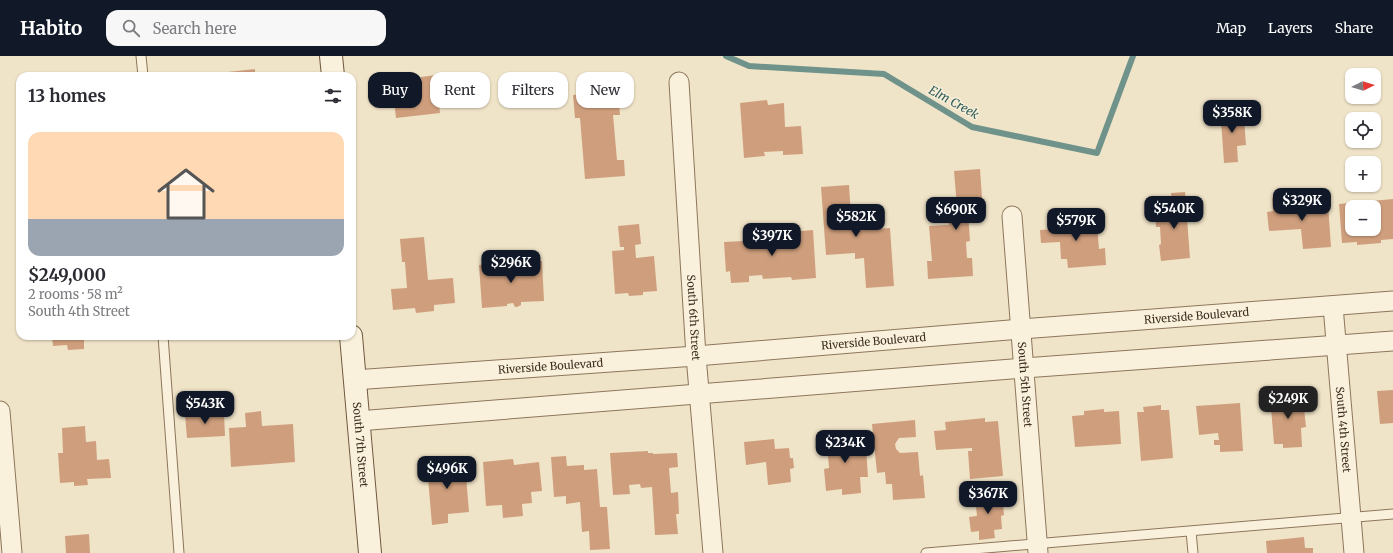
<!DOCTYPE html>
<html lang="en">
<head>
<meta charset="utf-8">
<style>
	:root { --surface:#fff; --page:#f7f7f7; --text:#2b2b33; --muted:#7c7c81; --accent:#111827 }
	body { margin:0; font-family:Merriweather,serif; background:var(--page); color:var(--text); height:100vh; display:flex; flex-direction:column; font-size:15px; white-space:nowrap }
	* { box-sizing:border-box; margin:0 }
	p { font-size:13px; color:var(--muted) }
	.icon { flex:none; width:22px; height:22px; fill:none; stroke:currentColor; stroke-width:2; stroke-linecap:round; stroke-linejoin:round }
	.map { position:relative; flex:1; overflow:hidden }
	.sheet { position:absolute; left:16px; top:16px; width:340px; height:268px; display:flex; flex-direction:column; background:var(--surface); border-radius:12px; box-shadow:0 1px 3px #0004 }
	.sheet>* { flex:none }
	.top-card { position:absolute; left:368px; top:16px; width:380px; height:36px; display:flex; gap:8px }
	.needle { width:26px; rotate:85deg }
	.buttons { position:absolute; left:1345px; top:12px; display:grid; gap:8px }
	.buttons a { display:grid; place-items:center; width:36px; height:36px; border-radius:8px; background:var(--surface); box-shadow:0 1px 3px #0004; font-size:20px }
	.price { position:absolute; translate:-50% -34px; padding:0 9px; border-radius:8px; background:var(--accent); color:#fff; font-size:13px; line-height:26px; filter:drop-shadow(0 1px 2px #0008) }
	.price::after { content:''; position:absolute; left:50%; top:24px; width:12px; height:9px; margin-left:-6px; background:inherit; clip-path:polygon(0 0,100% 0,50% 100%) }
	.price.current { background:#222; color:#fff }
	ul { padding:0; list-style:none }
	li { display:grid; align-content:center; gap:8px; height:212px; padding:0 12px }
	li span { display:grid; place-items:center; height:124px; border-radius:12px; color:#555 }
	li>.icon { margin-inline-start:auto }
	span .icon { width:72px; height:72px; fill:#fffc; stroke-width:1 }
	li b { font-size:17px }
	h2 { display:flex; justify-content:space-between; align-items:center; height:48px; padding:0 12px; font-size:17px }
	.pill { padding:0 14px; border-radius:12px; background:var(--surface); box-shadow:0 1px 3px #0004; font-size:14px; line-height:36px }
	.pill.current { background:var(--accent); color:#fff }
	header { display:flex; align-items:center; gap:24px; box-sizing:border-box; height:56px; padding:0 20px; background:var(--accent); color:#fff }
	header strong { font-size:19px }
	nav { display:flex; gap:22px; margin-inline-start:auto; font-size:14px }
	.search { width:280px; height:36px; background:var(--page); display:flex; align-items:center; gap:10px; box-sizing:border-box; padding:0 14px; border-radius:12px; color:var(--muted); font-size:15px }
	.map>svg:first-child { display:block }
</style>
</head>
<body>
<header>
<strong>Habito</strong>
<div class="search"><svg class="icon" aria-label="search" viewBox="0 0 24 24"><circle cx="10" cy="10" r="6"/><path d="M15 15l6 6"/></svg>Search here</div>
<nav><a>Map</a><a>Layers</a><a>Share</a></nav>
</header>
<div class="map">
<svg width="1393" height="497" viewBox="0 0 1393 497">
	<rect width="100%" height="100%" fill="#f0e4c8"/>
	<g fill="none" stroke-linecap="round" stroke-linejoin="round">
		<path stroke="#6f938a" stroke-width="6" d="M726,0L749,10L884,18L972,71L1097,97L1133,0"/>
	</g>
	<path fill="#cf9f7d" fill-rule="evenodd" d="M255,13V18L262,17V20H229L228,16Z
		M436,19L440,57L396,62L394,45H396L394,30L421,27V21Z
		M618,35L620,59H613L617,104H624L625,120L585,123L580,62H575L573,39Z
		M767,44L768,49L784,47L785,71L801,70L803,98L783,99V95L764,96L765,100L744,102L740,47Z
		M1231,49L1232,62H1244L1246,89L1237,90L1238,106L1224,107L1220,50Z
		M980,113L983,156L968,157L970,185L966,186L967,202H972L973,220L928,223L927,205H932L929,170L949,169L948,163H958L954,115Z
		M849,129L852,175L890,172L894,230L866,232L864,202L855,203V197L826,199L821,131Z
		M1185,136L1190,202L1161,205L1159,189L1161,188L1160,171H1156L1155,158L1173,157L1171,137Z
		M1289,141V150L1328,148L1331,191L1303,193L1301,173L1269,175L1267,156L1273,155L1272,142Z
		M1393,143V183L1381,184V187L1357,189V186L1342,187L1339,148ZM1352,151H1374V173H1352Z
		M1076,155L1077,165L1082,164V169L1097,168L1099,193L1105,192L1106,209L1068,212L1067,203H1061L1060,186L1041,187L1040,174L1059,173V167H1061V156Z
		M639,168L641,188L635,189L636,202L654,200L657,235L643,236V239L629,240L628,237L615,238L612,195L624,194V191H620L618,170Z
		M813,174L816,222L792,224L791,221L763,223L762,219L749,220V226L731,227L730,215L726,216L724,186L744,185V180Z
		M424,181L428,224L453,222L455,247L434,249V255L416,257L415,252L393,254L391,233L407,232L405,206H402L400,183Z
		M542,205L544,245L521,246V249L517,251H515L513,247L507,248V250L482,252L479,209Z
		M52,280H100V283L84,284V293L68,294L67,289L53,290Z
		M1393,334V367L1380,368L1377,335Z
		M1290,338L1291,343L1303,342L1306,371L1301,372L1302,391L1283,392V388H1274L1270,340Z
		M1240,347L1243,395L1220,396V389H1214V384H1219L1218,377L1199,379L1196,350Z
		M1161,349V354H1169L1173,402L1141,405L1137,356H1144L1143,351Z
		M1104,353V356L1119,355L1121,388L1075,391L1072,360L1084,359V355Z
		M261,355L262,370L293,368L295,406L231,411L229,372L246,371L245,357Z
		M224,357L225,380L187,382L185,359Z
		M985,362V366L998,365L1003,420L970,423L968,395H972V392L936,394L934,375L946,374L945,366Z
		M915,364L916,381L899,382L895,388L896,393L900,397L918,396L920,420L923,419L925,442L893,444L892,428H886L885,416L877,417L872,368Z
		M85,370L86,386L96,385L97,404L109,403L111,422L87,423L88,429L74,430V426L60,427L58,397H63L62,372Z
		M856,377L857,392H866L868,421H860L861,437L842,439V433L826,435L824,413L829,412L828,400H826L825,379Z
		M774,383L775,393L789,392L790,402H793L794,412L790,413L791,426L768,429L766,406L746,409L744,386Z
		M648,395V397H653V398L677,397L678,411L669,412L671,437L678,436L679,458H676L678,478L655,479L652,431L641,432L640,428L629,429L630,438L613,439L610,397Z
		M566,400L567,410L584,409V414L597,413L600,451H607L610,493L590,494L589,475L582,476L580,446L566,448V440L554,441L551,401Z
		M449,401V410L465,408L469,456L448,458V467L432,469L427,410L437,409L436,402Z
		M513,403L514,409L539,406L542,435L531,436L532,447L522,448L523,460L503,462L502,449L486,450L483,406Z
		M991,435L992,439L1002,438L1004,459L1001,460L1002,473L994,474L995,482L979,484V475L971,476L969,461L977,460L975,441H978V436Z
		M89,478L90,497H66L65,480Z
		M1304,481L1305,492H1313V497H1267L1266,485Z"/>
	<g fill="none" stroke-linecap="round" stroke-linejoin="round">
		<g stroke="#8d765c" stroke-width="11">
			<path id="service" d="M141,0L143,20
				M163,280L179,497
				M1191,475L1193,497
				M926,497L1393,458"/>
		</g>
		<g stroke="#8d765c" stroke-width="21">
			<g id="minor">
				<path id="s1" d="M679,26L696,300L713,497"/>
				<path id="s2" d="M1012,160L1038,497"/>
				<path id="s3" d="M1333,250L1354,497"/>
				<path id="s4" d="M354,324L696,300L1021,273L1393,245"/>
				<path d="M0,355L12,497"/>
				<path d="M358,365L1024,312L1393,285"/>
			</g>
		</g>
		<g stroke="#6f573f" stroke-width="24">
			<g id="secondary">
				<path d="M331,0L333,20"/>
				<path id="s5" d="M351,280L370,497"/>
			</g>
		</g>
		<use href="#service" stroke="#faf1dc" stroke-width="9"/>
		<use href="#minor" stroke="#faf1dc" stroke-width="19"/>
		<use href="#secondary" stroke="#faf1dc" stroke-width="22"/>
	</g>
	<g text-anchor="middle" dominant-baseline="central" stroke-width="3" stroke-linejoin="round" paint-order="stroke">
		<g font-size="11" fill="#3d2e20" stroke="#f7eed8">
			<text stroke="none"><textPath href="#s4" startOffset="845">Riverside Boulevard</textPath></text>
			<text stroke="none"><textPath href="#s1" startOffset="236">South 6th Street</textPath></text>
			<text stroke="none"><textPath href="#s4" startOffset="521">Riverside Boulevard</textPath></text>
			<text stroke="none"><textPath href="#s4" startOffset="197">Riverside Boulevard</textPath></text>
			<text stroke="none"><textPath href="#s2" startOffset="169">South 5th Street</textPath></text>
			<text stroke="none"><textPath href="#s3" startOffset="124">South 4th Street</textPath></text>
			<text stroke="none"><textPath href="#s5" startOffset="109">South 7th Street</textPath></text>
		</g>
		<g font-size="12" font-style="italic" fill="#2f5d5a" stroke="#f7eed8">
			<text transform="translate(954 46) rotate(29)">Elm Creek</text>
		</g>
	</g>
</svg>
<div class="buttons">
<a><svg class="needle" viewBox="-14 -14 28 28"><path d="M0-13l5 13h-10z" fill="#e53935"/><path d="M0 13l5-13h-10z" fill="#7c7c81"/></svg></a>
<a><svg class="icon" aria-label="locate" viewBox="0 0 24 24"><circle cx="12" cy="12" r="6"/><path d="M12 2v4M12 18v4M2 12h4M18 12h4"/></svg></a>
<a>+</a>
<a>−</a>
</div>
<b class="price" style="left:1232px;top:78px">$358K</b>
<b class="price" style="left:1302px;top:166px">$329K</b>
<b class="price" style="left:1174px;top:174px">$540K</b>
<b class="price" style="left:956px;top:175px">$690K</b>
<b class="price" style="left:856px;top:182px">$582K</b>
<b class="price" style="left:1076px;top:186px">$579K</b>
<b class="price" style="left:772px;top:201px">$397K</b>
<b class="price" style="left:511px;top:228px">$296K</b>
<b class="price current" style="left:1288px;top:364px">$249K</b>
<b class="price" style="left:205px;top:369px">$543K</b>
<b class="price" style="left:845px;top:408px">$234K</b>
<b class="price" style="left:447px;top:434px">$496K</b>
<b class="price" style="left:988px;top:459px">$367K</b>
<div class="top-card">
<a class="pill current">Buy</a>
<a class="pill">Rent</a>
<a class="pill">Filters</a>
<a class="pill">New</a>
</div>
<section class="sheet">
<h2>13 homes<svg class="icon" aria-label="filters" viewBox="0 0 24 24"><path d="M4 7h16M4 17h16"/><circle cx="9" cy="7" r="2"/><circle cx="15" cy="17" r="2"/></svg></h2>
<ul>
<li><span style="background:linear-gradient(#ffd9b3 70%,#9aa5b1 0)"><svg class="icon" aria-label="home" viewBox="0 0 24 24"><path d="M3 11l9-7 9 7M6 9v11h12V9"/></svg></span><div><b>$249,000</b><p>2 rooms · 58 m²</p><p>South 4th Street</p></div></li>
</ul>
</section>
</div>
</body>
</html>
